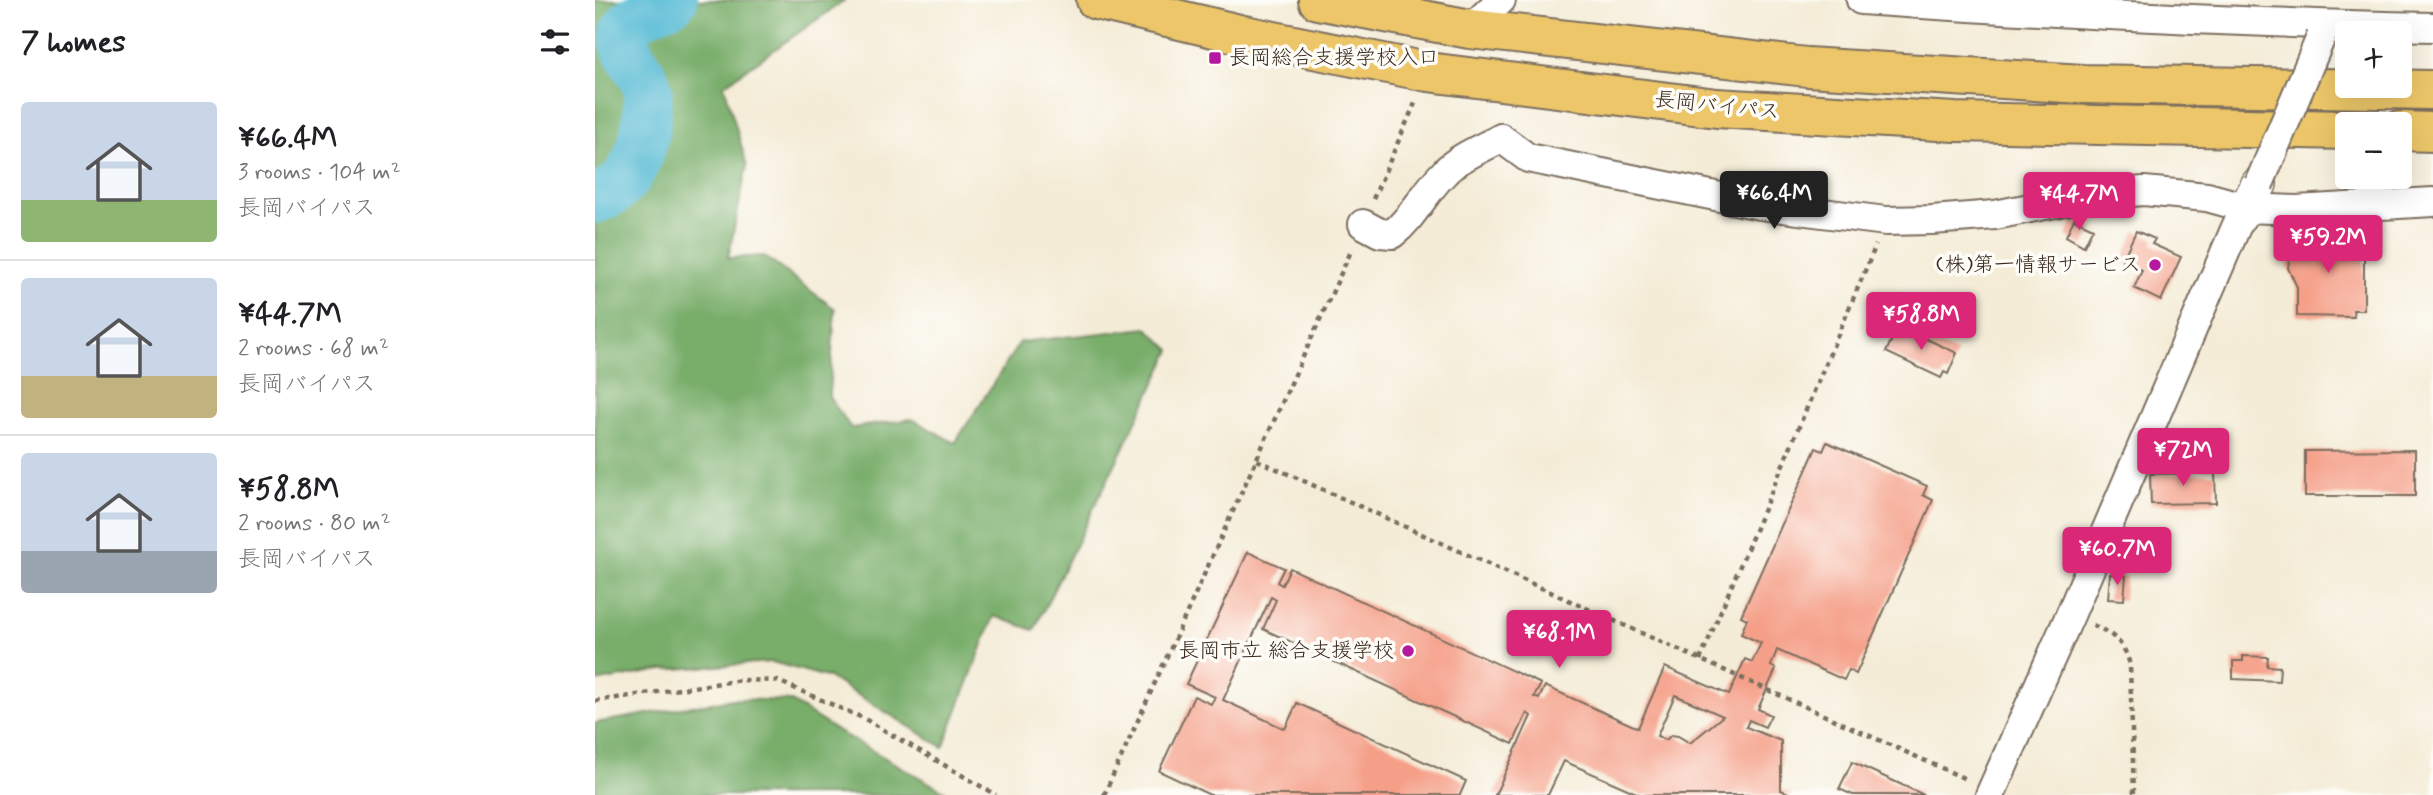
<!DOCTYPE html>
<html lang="en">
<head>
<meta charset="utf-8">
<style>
	:root { --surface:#fff; --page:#f2f2f2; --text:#202124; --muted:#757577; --line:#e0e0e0; --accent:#db2777 }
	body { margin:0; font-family:Mynerve,"Klee One",sans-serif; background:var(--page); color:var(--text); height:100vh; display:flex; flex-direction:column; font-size:26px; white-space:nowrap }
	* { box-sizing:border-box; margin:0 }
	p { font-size:23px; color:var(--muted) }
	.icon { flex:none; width:38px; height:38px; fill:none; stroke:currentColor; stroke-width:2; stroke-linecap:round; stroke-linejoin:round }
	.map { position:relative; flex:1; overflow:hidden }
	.panel { display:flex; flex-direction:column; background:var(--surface); width:595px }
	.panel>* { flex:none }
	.fabs { position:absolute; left:1740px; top:21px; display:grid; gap:14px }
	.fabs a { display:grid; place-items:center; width:77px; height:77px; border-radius:7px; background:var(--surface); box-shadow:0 7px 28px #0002; font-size:35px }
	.price { position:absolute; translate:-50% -60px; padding:0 16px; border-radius:7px; background:var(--accent); color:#fff; font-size:23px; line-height:46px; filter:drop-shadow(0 2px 4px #0008) }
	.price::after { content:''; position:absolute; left:50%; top:42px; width:21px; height:16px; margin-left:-10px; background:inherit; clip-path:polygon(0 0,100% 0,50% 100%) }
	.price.current { background:#222; color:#fff }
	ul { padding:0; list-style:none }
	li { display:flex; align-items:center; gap:21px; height:175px; padding:0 21px }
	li+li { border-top:2px solid var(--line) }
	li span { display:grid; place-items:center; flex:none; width:196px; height:140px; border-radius:7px; color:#555 }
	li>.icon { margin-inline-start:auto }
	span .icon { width:84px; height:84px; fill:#fffc; stroke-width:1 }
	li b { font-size:30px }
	h2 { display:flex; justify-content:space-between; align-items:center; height:84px; padding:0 21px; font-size:30px }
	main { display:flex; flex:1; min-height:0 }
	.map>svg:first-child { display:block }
</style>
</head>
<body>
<main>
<section class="panel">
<h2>7 homes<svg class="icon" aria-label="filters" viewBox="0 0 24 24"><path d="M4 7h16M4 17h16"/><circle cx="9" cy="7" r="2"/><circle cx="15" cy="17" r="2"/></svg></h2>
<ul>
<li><span style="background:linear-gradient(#c9d6e8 70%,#8fb573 0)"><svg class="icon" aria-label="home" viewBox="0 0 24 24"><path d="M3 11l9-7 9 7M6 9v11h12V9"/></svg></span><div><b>¥66.4M</b><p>3 rooms · 104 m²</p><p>長岡バイパス</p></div></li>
<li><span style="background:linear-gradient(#c9d6e8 70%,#c2b280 0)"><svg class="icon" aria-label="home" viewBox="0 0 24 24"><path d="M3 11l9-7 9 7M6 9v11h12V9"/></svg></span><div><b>¥44.7M</b><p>2 rooms · 68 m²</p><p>長岡バイパス</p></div></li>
<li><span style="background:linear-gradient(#c9d6e8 70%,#9aa5b1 0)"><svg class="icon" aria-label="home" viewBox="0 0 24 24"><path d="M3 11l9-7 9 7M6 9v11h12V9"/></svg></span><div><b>¥58.8M</b><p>2 rooms · 80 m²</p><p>長岡バイパス</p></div></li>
</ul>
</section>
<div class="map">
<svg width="1838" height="795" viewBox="0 0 1838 795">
	<rect width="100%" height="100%" fill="#fdfcf7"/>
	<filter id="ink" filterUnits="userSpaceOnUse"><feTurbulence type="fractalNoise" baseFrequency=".0143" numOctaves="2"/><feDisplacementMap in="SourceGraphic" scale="14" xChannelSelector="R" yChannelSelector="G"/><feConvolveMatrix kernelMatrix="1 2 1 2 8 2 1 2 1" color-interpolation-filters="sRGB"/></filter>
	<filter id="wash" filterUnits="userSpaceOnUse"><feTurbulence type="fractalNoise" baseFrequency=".00686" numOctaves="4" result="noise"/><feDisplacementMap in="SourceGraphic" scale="28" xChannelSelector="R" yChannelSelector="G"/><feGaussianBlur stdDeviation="1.57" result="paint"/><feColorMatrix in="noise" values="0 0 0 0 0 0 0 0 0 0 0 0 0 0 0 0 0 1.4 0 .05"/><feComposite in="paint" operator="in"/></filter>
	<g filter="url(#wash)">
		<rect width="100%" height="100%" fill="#f4ecd7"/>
		<path fill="#78ad6a" stroke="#5a6c44" stroke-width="2" d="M0,0H250L129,85L152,166L133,258L169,256L240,309L234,397L256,428L317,419L360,443L425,342L552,328L576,350L439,630L399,616L348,747L235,678L177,662L67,670L0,682Z
			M138,699L195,701L244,732L356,795H0V723Z"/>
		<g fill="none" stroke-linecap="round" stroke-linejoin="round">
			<path stroke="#58bcd6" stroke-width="49" d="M0,199C37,189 50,147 52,112C52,104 54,94 52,86C47,68 25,51 30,32C35,15 63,7 78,0"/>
		</g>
		<g id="blocks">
			<path fill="#f59f88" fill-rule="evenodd" d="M1479,219L1498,228L1489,246L1471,236Z
				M1541,231L1560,239L1557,244L1586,257L1566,301L1539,288L1547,270L1527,261Z
				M1769,235V310H1758L1759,317L1702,316V287L1693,268L1698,236Z
				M1303,326L1362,353L1353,374L1349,372L1346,378L1291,352Z
				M1232,442L1332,486L1328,495L1338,500L1261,674L1254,670L1249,680L1182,650L1176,666L1181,669L1163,709L1176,715L1170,727L1154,720L1151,727L1186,741V790L1198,795H1046L969,761L953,795H900L936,716L932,713L918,744L668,629L681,600L676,597L628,700L690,729L702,703L871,781L865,795H615L564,771L599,696L616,704L620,697L591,684L653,552L689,568L682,582L687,585L695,568L946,684L939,697L944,699L950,686L1043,728L1070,667L1134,695L1150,659L1157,662L1166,643L1146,634L1152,619L1146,616L1221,448L1228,451ZM1080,695L1128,716L1095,743L1083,736L1076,735L1071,740L1062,736Z
				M1820,450V496H1710V451Z
				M1620,473L1621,503L1556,504L1555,474Z
				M1515,574L1531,576L1529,600L1513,599Z
				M1648,656L1673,657L1672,666L1685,667L1684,681L1638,679V661H1648Z
				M1257,762L1329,795H1258L1244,789Z"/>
		</g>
	</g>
	<g filter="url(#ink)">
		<use href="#blocks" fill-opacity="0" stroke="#7c6e5f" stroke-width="2"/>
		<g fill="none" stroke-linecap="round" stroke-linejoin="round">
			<g stroke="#7c6e5f" stroke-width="32">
				<path id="minor" d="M1266,0C1457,13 1647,23 1838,27
					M875,29L906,0
					M768,224L785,233L797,234C819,217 830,191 850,172C864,157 888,148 906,138L933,158L1165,205L1291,221L1337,220L1400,215L1500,195L1549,191L1612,197L1652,208L1701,210L1838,202
					M1395,795L1476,613L1641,227L1652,208"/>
			</g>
			<g stroke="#7c6e5f" stroke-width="38">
				<path id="tertiary" d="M1652,208L1664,184"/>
			</g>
			<g stroke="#7c6e5f" stroke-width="42">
				<path id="trunk" d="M501,0L644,34L833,72L1122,108L1360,122L1752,130
					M723,0L875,29L1212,67L1488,84L1838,90
					M1804,131L1838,132"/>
			</g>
			<path stroke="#7c6e5f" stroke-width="4.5" stroke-dasharray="5 5" stroke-linecap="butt" d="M778,199L821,101
				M662,460L1373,780
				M1498,625C1519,635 1529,642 1535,665L1539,795
				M1105,660L1281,245
				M0,701L147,680L183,681L268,718L401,795
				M509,795L757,249"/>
			<use href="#minor" stroke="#fff" stroke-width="28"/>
			<use href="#tertiary" stroke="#fff" stroke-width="35"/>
			<use href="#trunk" stroke="#ecc669" stroke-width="38"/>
			<g stroke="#7c6e5f" stroke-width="32" stroke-linecap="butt">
				<path id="minor-bridge" d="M1664,184L1726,37"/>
			</g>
			<use href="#minor-bridge" stroke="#fff" stroke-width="28"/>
		</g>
	</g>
	<g fill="#b5179e" stroke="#fdfcf7" stroke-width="2.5">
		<rect x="613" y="51" width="14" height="14" rx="3.5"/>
		<circle cx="1560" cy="265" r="7"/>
		<circle cx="813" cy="651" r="7"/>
	</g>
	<g text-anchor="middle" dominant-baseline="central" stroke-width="7" stroke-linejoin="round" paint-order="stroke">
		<g font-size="21" fill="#3b2a1e" stroke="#fdfcf7" text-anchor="end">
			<text x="634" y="58" text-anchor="start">長岡総合支援学校入口</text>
			<text x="1546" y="265">(株)第一情報サービス</text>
			<text x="799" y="651">長岡市立 総合支援学校</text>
		</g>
		<g font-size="21" fill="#3b2a1e" stroke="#fdfcf7">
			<text transform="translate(1122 106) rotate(6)">長岡バイパス</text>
		</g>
	</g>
</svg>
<div class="fabs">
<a>+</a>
<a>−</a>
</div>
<b class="price current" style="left:1179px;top:231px">¥66.4M</b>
<b class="price" style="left:1484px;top:232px">¥44.7M</b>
<b class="price" style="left:1733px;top:275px">¥59.2M</b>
<b class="price" style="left:1326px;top:352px">¥58.8M</b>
<b class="price" style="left:1588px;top:488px">¥72M</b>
<b class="price" style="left:1522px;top:587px">¥60.7M</b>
<b class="price" style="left:964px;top:670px">¥68.1M</b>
</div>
</main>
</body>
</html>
